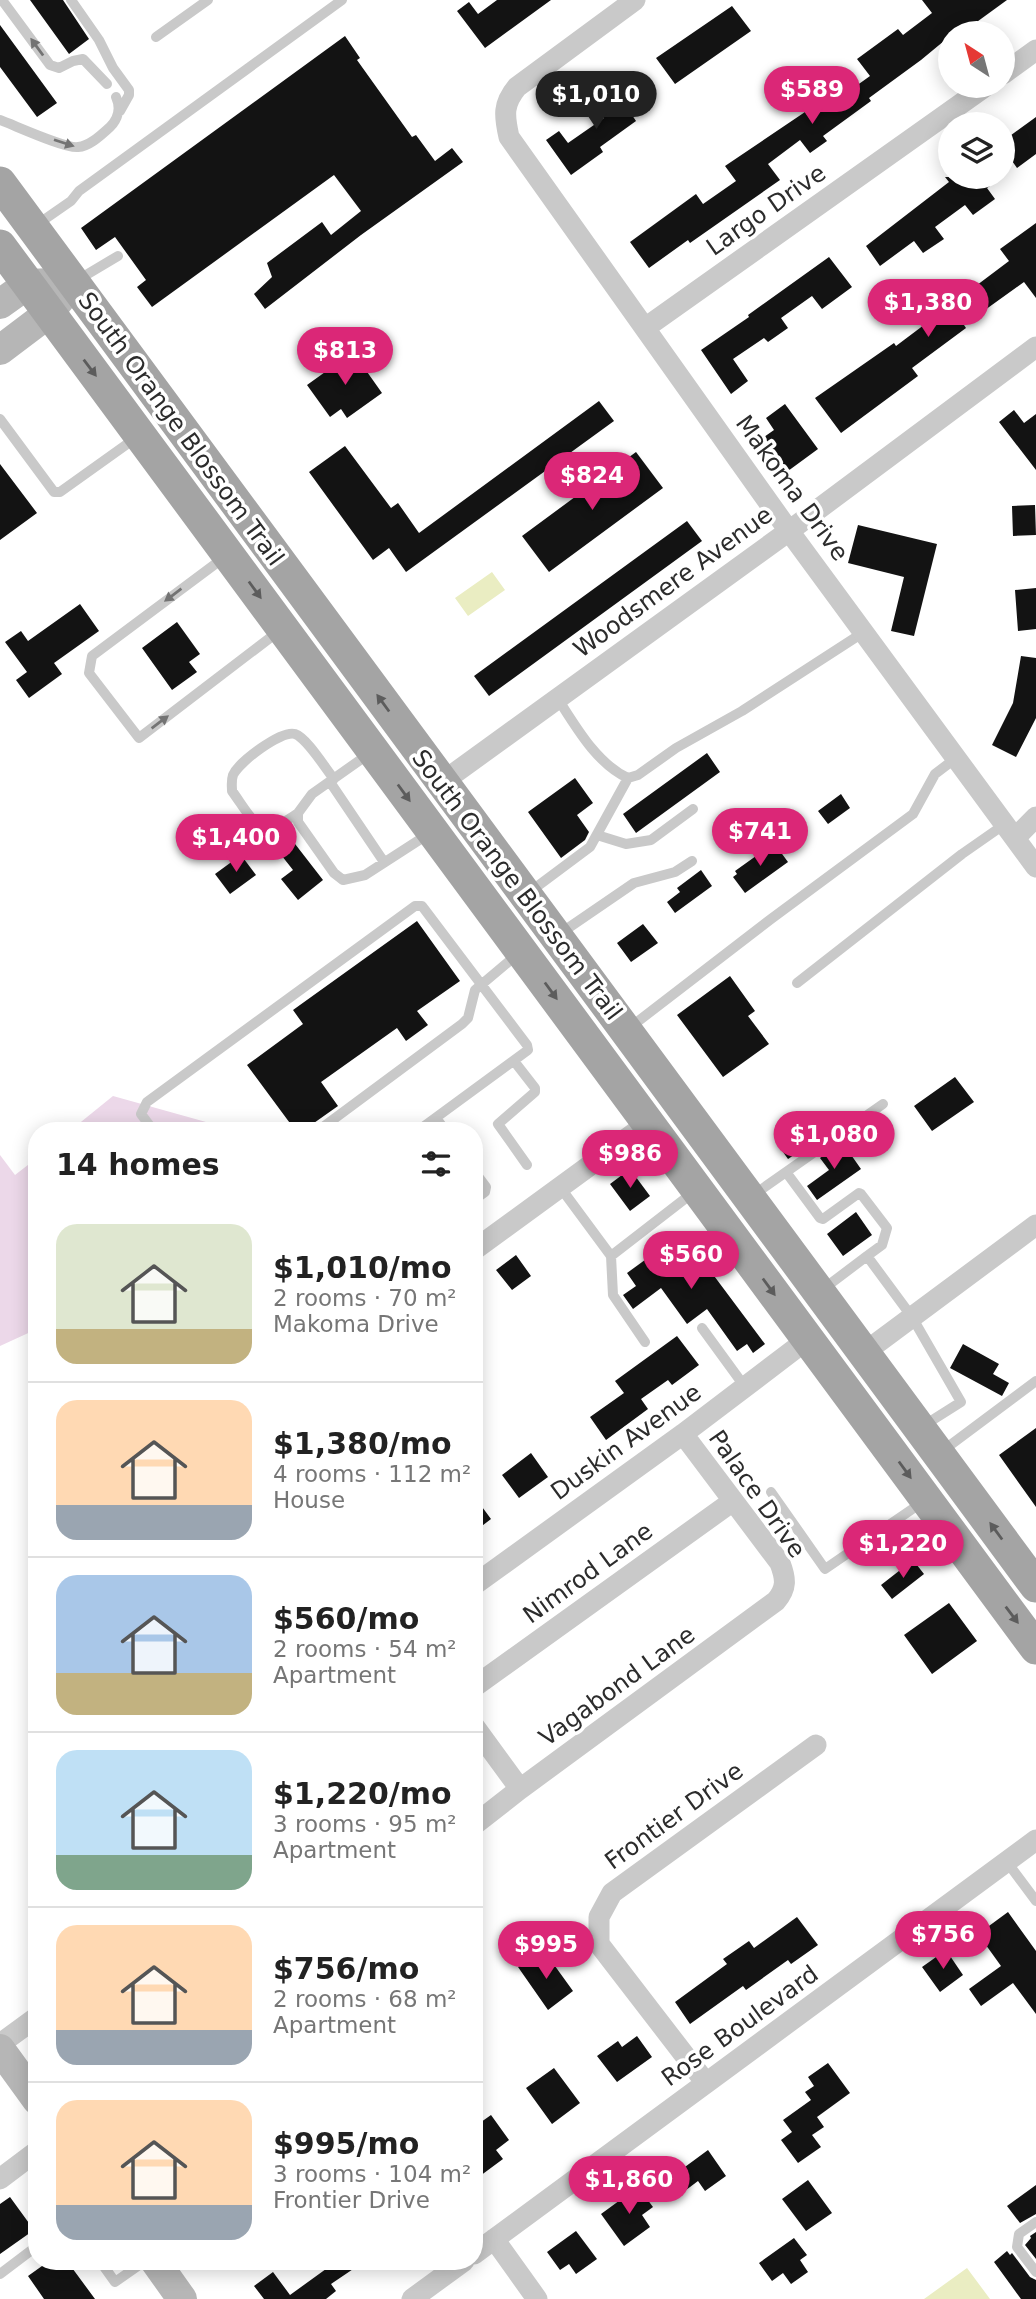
<!DOCTYPE html>
<html lang="en">
<head>
<meta charset="utf-8">
<style>
	:root { --surface:#fff; --page:#f6f6f6; --text:#222; --muted:#767676; --line:#e0e0e0; --accent:#db2777 }
	body { margin:0; font-family:"DejaVu Sans",sans-serif; background:var(--page); color:var(--text); height:100vh; display:flex; flex-direction:column; font-size:26px; white-space:nowrap }
	* { box-sizing:border-box; margin:0 }
	p { font-size:23px; color:var(--muted) }
	.icon { flex:none; width:38px; height:38px; fill:none; stroke:currentColor; stroke-width:2; stroke-linecap:round; stroke-linejoin:round }
	.map { position:relative; flex:1; overflow:hidden }
	.side { position:absolute; left:28px; top:1122px; width:455px; height:1148px; display:flex; flex-direction:column; background:var(--surface); border-radius:28px; box-shadow:0 4px 18px #0003 }
	.side>* { flex:none }
	.needle { width:46px; rotate:324deg }
	.controls { position:absolute; left:938px; top:21px; display:grid; gap:14px }
	.controls a { display:grid; place-items:center; width:77px; height:77px; border-radius:50%; background:var(--surface); box-shadow:0 4px 18px #0003; font-size:35px }
	.price { position:absolute; translate:-50% -60px; padding:0 16px; border-radius:24px; background:var(--accent); color:#fff; font-size:23px; line-height:46px; filter:drop-shadow(0 2px 4px #0008) }
	.price::after { content:''; position:absolute; left:50%; top:42px; width:21px; height:16px; margin-left:-10px; background:inherit; clip-path:polygon(0 0,100% 0,50% 100%) }
	.price.current { background:#222; color:#fff }
	ul { padding:0; list-style:none }
	li { display:flex; align-items:center; gap:21px; height:175px; padding:0 28px }
	li+li { border-top:2px solid var(--line) }
	li span { display:grid; place-items:center; flex:none; width:196px; height:140px; border-radius:21px; color:#555 }
	li>.icon { margin-inline-start:auto }
	span .icon { width:84px; height:84px; fill:#fffc; stroke-width:1 }
	li b { font-size:30px }
	h2 { display:flex; justify-content:space-between; align-items:center; height:84px; padding:0 28px; font-size:30px }
	.map>svg:first-child { display:block }
</style>
</head>
<body>
<div class="map">
<svg width="1036" height="2299" viewBox="0 0 1036 2299">
	<rect width="100%" height="100%" fill="#fff"/>
	<path fill="#ecd8e9" d="M113,1096L206,1122L212,1130H71Z
		M0,1155L15,1175L37,1158V1329L0,1346Z"/>
	<path fill="#eaedc2" d="M492,572L505,590L468,616L455,598Z
		M967,2268L990,2299H924Z"/>
	<path fill="#131313" d="M30,0H63L89,39L69,54Z
		M497,0H551L485,48L457,11L469,2L478,14Z
		M922,0H1007L974,24L981,33H950V36L921,60L869,98L871,101L823,136L827,141L810,153L800,140L768,164L780,180L690,243L688,240L649,268L630,242L696,194L703,204L736,181L725,166L805,112L810,119L870,76L857,59L898,29L903,35L932,13Z
		M732,6L751,31L675,84L656,58Z
		M0,25L57,103L37,117L0,67Z
		M345,36L360,58L357,60L412,137L416,135L435,161L452,148L463,162L361,235L265,309L254,294L272,277L267,263L322,222L331,235L361,211L334,175L152,307L137,287L146,280L115,237L96,250L81,228Z
		M622,84L636,104L628,109L636,121L600,147L603,152L571,175L546,140L559,131L568,143L604,118L594,104Z
		M1036,117V154L1017,168L1003,148V141Z
		M945,177H1003L987,188L995,199L973,215L965,205L935,227L944,239L923,253L914,241L880,266L866,246L949,182Z
		M1036,223V298L1024,282L964,325L966,328L912,368L918,376L841,433L815,398L894,343L896,346L1009,261L1000,249Z
		M829,257L852,287L822,309L812,296L781,318L788,328L768,342L764,338L733,359L748,381L731,394L701,350L749,317L748,315Z
		M353,352L382,393L347,418L341,409L330,417L307,385Z
		M599,401L614,421L406,572L389,548L373,560L309,472L345,446L391,508L398,503L419,533Z
		M785,404L818,449L788,471L764,437L774,430L766,418Z
		M1014,410L1024,423L1036,414V470L999,422Z
		M636,452L663,488L549,572L522,536Z
		M0,464L37,513L0,540Z
		M1035,505L1036,535L1013,536L1012,506Z
		M687,521L702,541L489,696L474,676Z
		M858,525L937,544L914,636L891,631L904,577L848,563Z
		M1036,588V629L1018,631L1015,590Z
		M80,604L99,631L54,663L62,674L29,698L16,680L27,672L5,642L21,631L28,641Z
		M177,622L200,654L189,662L197,672L172,690L142,648Z
		M1021,656L1036,658V718L1016,757L992,745L1013,703Z
		M707,753L720,772L636,833L623,814Z
		M575,778L593,803L577,815L589,832L585,840L561,858L528,812Z
		M841,794L850,808L828,824L818,811Z
		M292,840L323,880L298,900L281,879L293,870L278,851Z
		M774,843L788,862L745,893L733,877L737,874L735,871Z
		M241,855L256,875L230,894L215,874Z
		M701,870L712,886L675,913L667,902L680,892L677,888Z
		M417,921L460,981L417,1011L428,1025L406,1041L397,1028L321,1082L338,1106L304,1130H295L247,1065L303,1024L293,1010Z
		M643,924L658,943L631,962L617,943Z
		M730,976L755,1011L748,1016L769,1044L723,1077L677,1015Z
		M955,1077L974,1102L932,1131L914,1106Z
		M822,1113L834,1129L788,1159L778,1145Z
		M842,1142L861,1169L817,1200L807,1186L829,1170L820,1158Z
		M630,1169L650,1196L630,1211L610,1184Z
		M856,1212L872,1235L843,1256L827,1234Z
		M682,1233L765,1344L753,1353L747,1344L737,1351L707,1309L687,1324L661,1288L633,1309L623,1295L636,1286L627,1273Z
		M516,1255L531,1276L512,1290L496,1270Z
		M677,1336L699,1365L672,1385L668,1380L641,1399L648,1409L606,1440L590,1417L624,1393L615,1381Z
		M963,1344L999,1364L993,1374L1009,1383L1002,1396L950,1368Z
		M1036,1428V1507L999,1455Z
		M531,1453L548,1477L519,1498L502,1475Z
		M474,1496L491,1519L474,1532Z
		M913,1560L924,1574L892,1599L881,1585Z
		M949,1603L977,1641L932,1674L904,1635Z
		M1008,1912L1036,1951V2014L1013,1983L981,2006L969,1989L1001,1966L978,1934Z
		M797,1917L818,1945L791,1964L788,1960L746,1990L743,1986L690,2024L675,2002L727,1964L723,1959L749,1941L754,1948Z
		M946,1950L963,1975L940,1992L922,1967Z
		M547,1955L573,1991L548,2010L518,1967L533,1957L537,1963Z
		M637,2036L652,2057L617,2082L597,2056L618,2041L622,2047Z
		M828,2063L850,2093L817,2117L824,2127L812,2135L821,2147L798,2163L781,2140L792,2132L783,2120L811,2100L805,2092L814,2086L808,2077Z
		M554,2068L580,2103L552,2124L526,2088Z
		M491,2115L509,2140L496,2150L503,2159L480,2176L474,2168V2127Z
		M708,2150L726,2176L705,2191L698,2181L686,2190L674,2175Z
		M808,2180L832,2213L806,2231L782,2199Z
		M1036,2185V2214L1020,2223L1007,2206Z
		M638,2187L653,2207L642,2215L650,2227L624,2246L601,2214Z
		M10,2197L34,2230L0,2254V2204Z
		M576,2231L597,2259L576,2274L569,2264L560,2270L547,2252Z
		M1036,2232V2259L1025,2245L1031,2238L1030,2236Z
		M794,2238L807,2255L800,2260L808,2272L791,2284L783,2273L772,2281L759,2263Z
		M1007,2251L1010,2255L1012,2253L1030,2277L1036,2280V2299H1021L994,2262Z
		M49,2261H67L95,2299H44L28,2276Z
		M337,2261H365L331,2284L336,2291L326,2299H264L254,2286L273,2272L290,2295Z"/>
	<g fill="none" stroke-linecap="round" stroke-linejoin="round">
		<path stroke="#c9c9c9" stroke-width="10" d="M2,0L50,65L59,68L73,61L83,59L107,84
			M71,0L99,40L113,68L129,90V95L120,111
			M156,37L208,0
			M0,120C14,125 66,149 78,147C90,146 101,135 110,127C118,119 121,108 116,97
			M35,226L71,201L79,191L342,0
			M76,281L118,256
			M0,419L54,492H60L137,437
			M226,556L92,656L89,673L139,738L279,631
			M558,699C576,727 597,764 628,778L638,775L676,748L742,711L864,632
			M370,753L312,794L298,813V822L334,873L343,880L365,875L430,833
			M330,782L384,862
			M298,813C259,841 255,823 232,791C232,786 231,781 233,775C239,762 281,730 295,734C307,738 325,768 334,779
			M597,835L626,844L651,840L693,809
			M527,894L590,847L628,778
			M558,935L634,883L675,872L692,861
			M797,983L962,854L1005,824
			M628,1029L771,919L913,814L935,774L956,758
			M514,1061L535,1088V1092L498,1124L527,1165
			M436,1118L445,1130
			M153,1130L141,1114L147,1102L415,906H422L527,1045L528,1050L419,1130
			M319,1130L462,1024L468,1018L475,990L519,953
			M474,1171L486,1187L485,1192L474,1200
			M786,1172L820,1218L823,1219L859,1193L861,1194L887,1228L882,1245L867,1256
			M560,1187L611,1256L613,1295L645,1342
			M752,1196L883,1104
			M611,1256L695,1191
			M822,1290L867,1256L912,1317L961,1402L923,1426
			M702,1328L745,1387
			M941,1452L1036,1381
			M771,1492L825,1569L924,1501
			M1007,1862L1036,1901
			M1036,2222L1019,2234L1017,2247L1036,2272
			M100,2261L115,2282L145,2261
			M0,2274L37,2246"/>
		<path stroke="#c9c9c9" stroke-width="21" d="M635,0L517,87C503,104 504,115 509,137L789,531L1036,867
			M1003,74L1036,50
			M645,328L986,86
			M441,783L789,531L1036,347
			M1015,838L1036,817
			M474,1250L648,1123
			M865,1352L1036,1225
			M474,1585L683,1434L808,1339
			M474,1687L733,1501
			M474,1726L520,1789
			M474,1825L520,1789L776,1601C787,1588 786,1579 780,1563L683,1434
			M0,2044L37,2017
			M706,2083L599,1944V1917L612,1893L816,1745
			M0,2179L37,2151
			M494,2239L537,2299
			M474,2254L1036,1840
			M412,2299L464,2261"/>
		<path stroke="#b6b6b6" stroke-width="30" d="M0,304L28,284L52,283
			M0,350L49,313L73,283
			M0,2049L37,2100
			M155,2261L182,2299"/>
		<path stroke="#a4a4a4" stroke-width="33" d="M0,183L1036,1586
			M0,246L1036,1648"/>
	</g>
	<defs><path id="oneway-solid" d="M-6-.8H1V-3.2L6.5 0L1 3.2V.8H-6Z" transform="scale(1.75)"/></defs>
	<g fill="#737373">
		<use href="#oneway-solid" transform="translate(37 47) rotate(-126)"/>
		<use href="#oneway-solid" transform="translate(64 143) rotate(18)"/>
		<use href="#oneway-solid" transform="translate(173 595) rotate(143)"/>
		<use href="#oneway-solid" transform="translate(160 722) rotate(-37)"/>
	</g>
	<g fill="#5c5c5c">
		<use href="#oneway-solid" transform="translate(90 368) rotate(53)"/>
		<use href="#oneway-solid" transform="translate(255 590) rotate(54)"/>
		<use href="#oneway-solid" transform="translate(383 703) rotate(-126)"/>
		<use href="#oneway-solid" transform="translate(404 793) rotate(54)"/>
		<use href="#oneway-solid" transform="translate(551 991) rotate(54)"/>
		<use href="#oneway-solid" transform="translate(769 1287) rotate(54)"/>
		<use href="#oneway-solid" transform="translate(905 1470) rotate(54)"/>
		<use href="#oneway-solid" transform="translate(996 1531) rotate(-126)"/>
		<use href="#oneway-solid" transform="translate(1012 1615) rotate(53)"/>
	</g>
	<g text-anchor="middle" dominant-baseline="central" stroke-width="7" stroke-linejoin="round" paint-order="stroke">
		<g font-size="24" fill="#2c2c2c" stroke="#fff">
			<text transform="translate(766 210) rotate(-35)">Largo Drive</text>
			<text transform="translate(181 429) rotate(54)">South Orange Blossom Trail</text>
			<text transform="translate(792 488) rotate(54)">Makoma Drive</text>
			<text transform="translate(673 582) rotate(-36)">Woodsmere Avenue</text>
			<text transform="translate(517 885) rotate(53)">South Orange Blossom Trail</text>
			<text transform="translate(626 1442) rotate(-36)">Duskin Avenue</text>
			<text transform="translate(757 1494) rotate(55)">Palace Drive</text>
			<text transform="translate(588 1573) rotate(-36)">Nimrod Lane</text>
			<text transform="translate(617 1686) rotate(-36)">Vagabond Lane</text>
			<text transform="translate(674 1816) rotate(-36)">Frontier Drive</text>
			<text transform="translate(740 2026) rotate(-36)">Rose Boulevard</text>
		</g>
	</g>
</svg>
<div class="controls">
<a><svg class="needle" viewBox="-14 -14 28 28"><path d="M0-13l5 13h-10z" fill="#e53935"/><path d="M0 13l5-13h-10z" fill="#767676"/></svg></a>
<a><svg class="icon" aria-label="layers" viewBox="0 0 24 24"><path d="M12 4l9 5-9 5-9-5zM3 14l9 5 9-5"/></svg></a>
</div>
<b class="price" style="left:812px;top:126px">$589</b>
<b class="price current" style="left:596px;top:131px">$1,010</b>
<b class="price" style="left:928px;top:339px">$1,380</b>
<b class="price" style="left:345px;top:387px">$813</b>
<b class="price" style="left:592px;top:512px">$824</b>
<b class="price" style="left:760px;top:868px">$741</b>
<b class="price" style="left:236px;top:874px">$1,400</b>
<b class="price" style="left:834px;top:1171px">$1,080</b>
<b class="price" style="left:630px;top:1190px">$986</b>
<b class="price" style="left:691px;top:1291px">$560</b>
<b class="price" style="left:903px;top:1580px">$1,220</b>
<b class="price" style="left:943px;top:1971px">$756</b>
<b class="price" style="left:546px;top:1981px">$995</b>
<b class="price" style="left:629px;top:2216px">$1,860</b>
<section class="side">
<h2>14 homes<svg class="icon" aria-label="filters" viewBox="0 0 24 24"><path d="M4 7h16M4 17h16"/><circle cx="9" cy="7" r="2"/><circle cx="15" cy="17" r="2"/></svg></h2>
<ul>
<li><span style="background:linear-gradient(#dfe7d0 75%,#c2b280 0)"><svg class="icon" aria-label="home" viewBox="0 0 24 24"><path d="M3 11l9-7 9 7M6 9v11h12V9"/></svg></span><div><b>$1,010/mo</b><p>2 rooms · 70 m²</p><p>Makoma Drive</p></div></li>
<li><span style="background:linear-gradient(#ffd9b3 75%,#9aa5b1 0)"><svg class="icon" aria-label="home" viewBox="0 0 24 24"><path d="M3 11l9-7 9 7M6 9v11h12V9"/></svg></span><div><b>$1,380/mo</b><p>4 rooms · 112 m²</p><p>House</p></div></li>
<li><span style="background:linear-gradient(#a9c7e8 70%,#c2b280 0)"><svg class="icon" aria-label="home" viewBox="0 0 24 24"><path d="M3 11l9-7 9 7M6 9v11h12V9"/></svg></span><div><b>$560/mo</b><p>2 rooms · 54 m²</p><p>Apartment</p></div></li>
<li><span style="background:linear-gradient(#bfe0f5 75%,#7fa58c 0)"><svg class="icon" aria-label="home" viewBox="0 0 24 24"><path d="M3 11l9-7 9 7M6 9v11h12V9"/></svg></span><div><b>$1,220/mo</b><p>3 rooms · 95 m²</p><p>Apartment</p></div></li>
<li><span style="background:linear-gradient(#ffd9b3 75%,#9aa5b1 0)"><svg class="icon" aria-label="home" viewBox="0 0 24 24"><path d="M3 11l9-7 9 7M6 9v11h12V9"/></svg></span><div><b>$756/mo</b><p>2 rooms · 68 m²</p><p>Apartment</p></div></li>
<li><span style="background:linear-gradient(#ffd9b3 75%,#9aa5b1 0)"><svg class="icon" aria-label="home" viewBox="0 0 24 24"><path d="M3 11l9-7 9 7M6 9v11h12V9"/></svg></span><div><b>$995/mo</b><p>3 rooms · 104 m²</p><p>Frontier Drive</p></div></li>
</ul>
</section>
</div>
</body>
</html>
